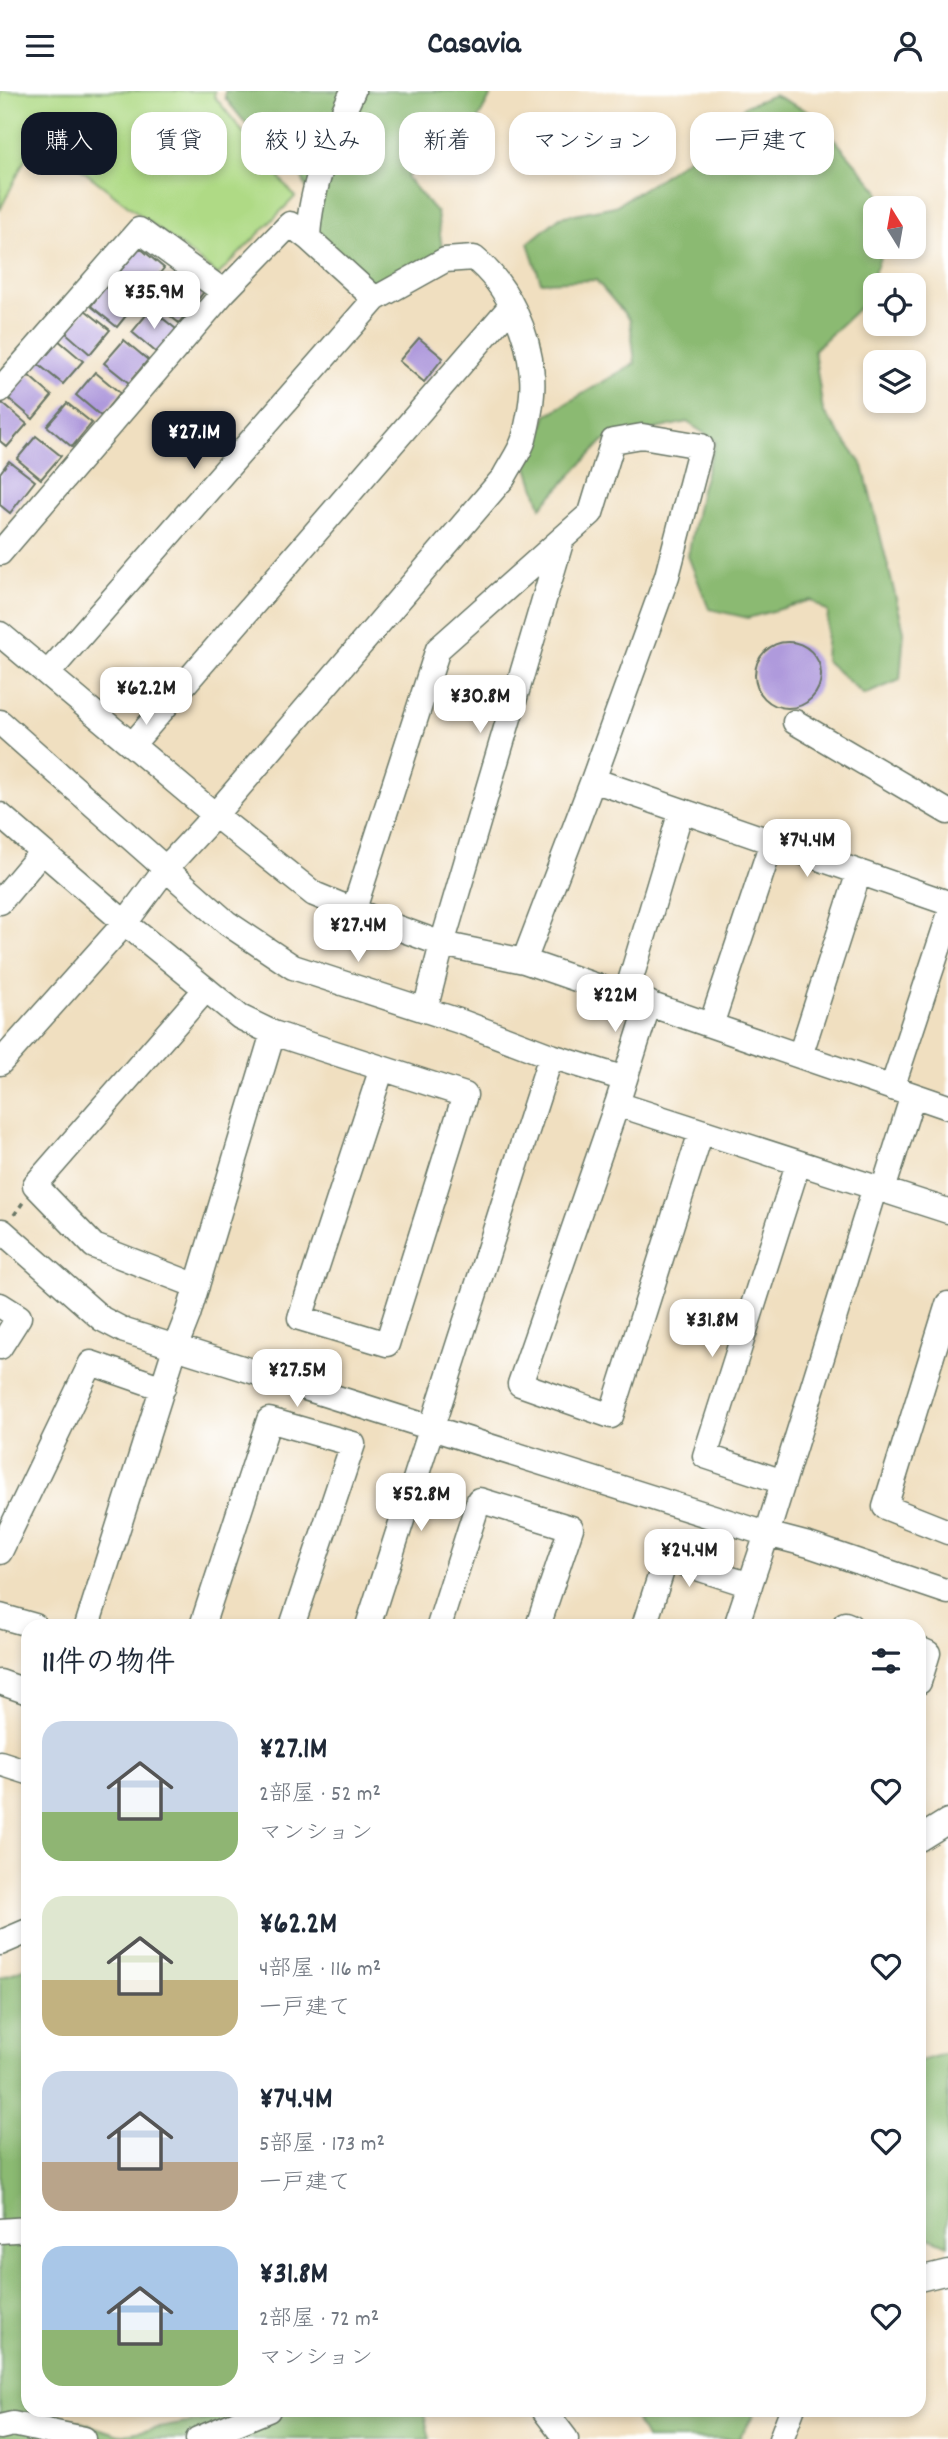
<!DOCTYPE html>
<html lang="ja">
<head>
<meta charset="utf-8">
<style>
	:root { --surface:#fff; --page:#f2f2f3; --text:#1f2937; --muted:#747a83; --accent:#111827 }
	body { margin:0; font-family:Dekko,"Klee One",sans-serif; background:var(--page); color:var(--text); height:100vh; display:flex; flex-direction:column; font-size:26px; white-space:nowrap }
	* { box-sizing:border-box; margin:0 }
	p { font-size:23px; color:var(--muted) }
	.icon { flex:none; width:38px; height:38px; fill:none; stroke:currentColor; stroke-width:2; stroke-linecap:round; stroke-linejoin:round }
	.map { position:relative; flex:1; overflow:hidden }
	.sheet { position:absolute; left:21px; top:1528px; width:905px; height:798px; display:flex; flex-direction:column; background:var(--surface); border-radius:21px; box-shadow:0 4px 10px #0003 }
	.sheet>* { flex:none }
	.top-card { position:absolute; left:21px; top:21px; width:906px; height:63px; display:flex; gap:14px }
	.needle { width:46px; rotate:349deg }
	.fabs { position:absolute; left:863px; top:105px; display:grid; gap:14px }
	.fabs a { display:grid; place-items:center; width:63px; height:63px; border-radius:14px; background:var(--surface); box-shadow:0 4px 10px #0003; font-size:35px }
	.price { position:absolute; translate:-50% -60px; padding:0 16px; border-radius:14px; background:#fff; color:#222; font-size:23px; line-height:46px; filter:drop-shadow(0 2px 4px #0008) }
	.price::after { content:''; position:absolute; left:50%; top:42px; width:21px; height:16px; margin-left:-10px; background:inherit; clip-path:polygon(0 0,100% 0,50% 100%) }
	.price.active { background:var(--accent); color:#fff }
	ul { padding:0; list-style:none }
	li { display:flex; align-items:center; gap:21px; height:175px; padding:0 21px }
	li span { display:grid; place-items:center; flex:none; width:196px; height:140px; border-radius:21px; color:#555 }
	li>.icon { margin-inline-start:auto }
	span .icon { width:84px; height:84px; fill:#fffc; stroke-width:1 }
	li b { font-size:30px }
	h2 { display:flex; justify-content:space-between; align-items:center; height:84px; padding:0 21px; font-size:30px }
	.chip { padding:0 24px; border-radius:21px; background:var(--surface); box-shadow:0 4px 10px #0003; font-size:24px; line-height:63px }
	.chip.active { background:var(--accent); color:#fff }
	header { display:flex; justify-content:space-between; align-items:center; height:91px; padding:0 21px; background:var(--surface); font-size:32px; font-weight:700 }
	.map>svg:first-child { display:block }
</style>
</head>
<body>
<header><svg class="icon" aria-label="menu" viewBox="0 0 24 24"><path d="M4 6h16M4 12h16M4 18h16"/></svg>Casavia<svg class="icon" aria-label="person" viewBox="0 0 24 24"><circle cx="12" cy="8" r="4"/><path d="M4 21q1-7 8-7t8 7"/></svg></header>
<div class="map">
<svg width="948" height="2348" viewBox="0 0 948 2348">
	<rect width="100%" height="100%" fill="#fff"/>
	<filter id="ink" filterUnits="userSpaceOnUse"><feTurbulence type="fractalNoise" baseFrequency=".0143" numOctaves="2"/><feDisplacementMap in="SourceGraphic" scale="14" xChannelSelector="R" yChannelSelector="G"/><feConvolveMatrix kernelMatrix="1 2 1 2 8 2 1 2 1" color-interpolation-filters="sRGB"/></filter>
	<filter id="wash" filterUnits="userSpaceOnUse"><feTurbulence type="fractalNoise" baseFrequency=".00686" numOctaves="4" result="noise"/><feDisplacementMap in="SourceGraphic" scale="28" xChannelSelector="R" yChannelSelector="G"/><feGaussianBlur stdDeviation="1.57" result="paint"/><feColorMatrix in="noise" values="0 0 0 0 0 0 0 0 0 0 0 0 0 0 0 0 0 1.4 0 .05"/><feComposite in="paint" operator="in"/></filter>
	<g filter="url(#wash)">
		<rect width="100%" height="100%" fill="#f0dfc0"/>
		<path fill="#afda85" stroke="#678c5c" stroke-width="2" d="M0,0H215L214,5L295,106L218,184L37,44L0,119Z"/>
		<path fill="#8bba72" stroke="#557c53" stroke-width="2" d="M225,0H490L491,4L473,37L419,64L407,87L437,122L443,164L375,195L317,144L318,125L302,86L281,76L225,7Z
			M774,4L813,23L878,99L883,117H875V156H884L862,214L814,259L823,320L863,375L904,540L900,589L864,604L825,569L828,521L811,509L748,527L709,518L688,465L701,398L716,350L687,331L603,350L541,416L528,376L547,324L635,272L630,229L596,189L541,191L528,152L560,126L615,115L659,88L716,47L745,15Z
			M28,1876V2319H44L119,2344L249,2321L423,2319L430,2348H0V1887Z
			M948,1962V2154L924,2144L919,2133V1970Z
			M631,2319H756L739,2348H646Z"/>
		<g id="blocks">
			<path fill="#af9adc" d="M140,157L164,177L145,201L120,180Z
				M179,180L204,201L179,232L154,212Z
				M115,184L142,205L117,236L91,215Z
				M151,218L176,238L157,262L132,241Z
				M85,219L110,239L90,263L66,242Z
				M419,247L443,267L424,291L399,270Z
				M58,249L83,270L63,293L38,273Z
				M124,249L148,269L129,292L104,272Z
				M95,281L120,302L101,325L76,304Z
				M28,284L52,305L33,328L8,307Z
				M2,312L27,333L7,356L0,350V314Z
				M67,312L92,332L72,356L47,335Z
				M36,345L61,365L41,388L17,368Z
				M9,370L35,390L10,422L0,414V382Z
				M755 584a33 33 0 1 1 66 0a33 33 0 1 1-66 0Z"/>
		</g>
	</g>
	<g filter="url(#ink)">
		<use href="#blocks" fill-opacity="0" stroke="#687665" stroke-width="2"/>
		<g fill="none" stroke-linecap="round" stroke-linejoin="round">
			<g stroke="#687665" stroke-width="27">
				<path id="minor" d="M308,147C310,96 332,45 353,0
					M0,299L139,139L224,201L290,133L308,147L375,208
					M0,462L224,201
					M0,543L215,724L314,803L387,833L442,853L524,870L948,1016
					M0,631L227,832L293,876L459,930L551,965L625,988
					M795,631L948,721
					M132,654L511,215
					M0,724L125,832L240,926L273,942L465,1004L387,1253L300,1227L382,977
					M0,811L42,761
					M354,818L438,558L591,422L613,350L642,345L701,355L667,485L593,689L948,812
					M524,870L593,689
					M626,904L681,720
					M649,912L617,1013L520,1293L611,1325L701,1041
					M425,919L442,853L562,448
					M711,934L772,751
					M800,965L859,781
					M0,972L125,832L166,777L215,724L504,386C510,374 520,361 524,348C529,328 534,305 532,285C529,242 508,194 474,167L445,169L375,208L48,582
					M892,997L948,828
					M617,1013L948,1120
					M883,1099L913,1004
					M2,1140L102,1228L125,1240L767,1443L809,1454L948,1501
					M197,1195L94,1155L35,1094L206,898
					M948,1213L885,1416L948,1441
					M0,1214L19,1226L0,1256
					M783,1391L705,1365L798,1073
					M0,1461L91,1272L163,1297
					M0,1525L35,1535
					M87,1535L175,1257L188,1224L273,942
					M202,1535L269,1329L353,1353L292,1535
					M368,1535L551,965
					M439,1535L479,1409L571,1437L538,1535
					M644,1535L666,1467L750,1494
					M736,1535L767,1443L875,1096
					M844,1535L845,1533L850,1535
					M919,1558L928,1562L919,1591
					M0,1591L28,1601
					M0,1672L28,1681
					M919,1748L948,1730
					M0,1852L28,1840
					M0,2140L28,2138
					M919,2188L948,2181
					M544,2319L566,2348
					M0,2336L13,2333L84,2348
					M198,2348L268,2319
					M781,2348L792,2319"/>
			</g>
			<path stroke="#687665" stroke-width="3.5" stroke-dasharray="5 5" stroke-linecap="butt" d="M14,1124L24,1110"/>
			<use href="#minor" stroke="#fff" stroke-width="24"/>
		</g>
	</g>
</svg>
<div class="fabs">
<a><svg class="needle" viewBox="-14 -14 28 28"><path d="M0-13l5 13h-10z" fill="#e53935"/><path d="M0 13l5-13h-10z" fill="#747a83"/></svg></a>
<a><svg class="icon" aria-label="locate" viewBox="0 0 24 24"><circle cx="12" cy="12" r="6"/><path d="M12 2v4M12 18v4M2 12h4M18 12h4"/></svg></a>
<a><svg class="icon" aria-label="layers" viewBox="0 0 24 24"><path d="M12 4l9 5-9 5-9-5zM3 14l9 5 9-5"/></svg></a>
</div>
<b class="price" style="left:154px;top:240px">¥35.9M</b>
<b class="price active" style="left:194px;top:380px">¥27.1M</b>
<b class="price" style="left:146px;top:636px">¥62.2M</b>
<b class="price" style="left:480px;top:644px">¥30.8M</b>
<b class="price" style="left:807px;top:788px">¥74.4M</b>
<b class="price" style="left:358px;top:873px">¥27.4M</b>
<b class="price" style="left:615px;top:943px">¥22M</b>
<b class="price" style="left:712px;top:1268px">¥31.8M</b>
<b class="price" style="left:297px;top:1318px">¥27.5M</b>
<b class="price" style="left:421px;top:1442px">¥52.8M</b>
<b class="price" style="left:689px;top:1498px">¥24.4M</b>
<div class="top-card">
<a class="chip active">購入</a>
<a class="chip">賃貸</a>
<a class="chip">絞り込み</a>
<a class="chip">新着</a>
<a class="chip">マンション</a>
<a class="chip">一戸建て</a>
</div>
<section class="sheet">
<h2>11件の物件<svg class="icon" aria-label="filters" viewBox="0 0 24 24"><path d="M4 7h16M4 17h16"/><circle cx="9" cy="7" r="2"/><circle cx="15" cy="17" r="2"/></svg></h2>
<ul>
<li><span style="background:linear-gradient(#c9d6e8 65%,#8fb573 0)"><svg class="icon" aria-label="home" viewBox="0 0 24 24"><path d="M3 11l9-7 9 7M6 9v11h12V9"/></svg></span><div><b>¥27.1M</b><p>2部屋 · 52 m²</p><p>マンション</p></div><svg class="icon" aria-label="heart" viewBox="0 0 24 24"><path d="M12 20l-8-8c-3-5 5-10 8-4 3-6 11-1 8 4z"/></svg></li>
<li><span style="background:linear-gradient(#dfe7d0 60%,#c2b280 0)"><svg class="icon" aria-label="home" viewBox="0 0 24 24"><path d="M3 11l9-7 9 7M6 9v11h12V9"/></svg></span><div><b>¥62.2M</b><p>4部屋 · 116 m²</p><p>一戸建て</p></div><svg class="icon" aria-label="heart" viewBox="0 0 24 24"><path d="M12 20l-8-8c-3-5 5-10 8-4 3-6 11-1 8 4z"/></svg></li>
<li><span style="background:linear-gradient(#c9d6e8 65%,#b9a48a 0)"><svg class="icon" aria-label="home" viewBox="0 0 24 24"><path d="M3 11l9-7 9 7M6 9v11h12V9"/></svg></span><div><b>¥74.4M</b><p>5部屋 · 173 m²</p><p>一戸建て</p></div><svg class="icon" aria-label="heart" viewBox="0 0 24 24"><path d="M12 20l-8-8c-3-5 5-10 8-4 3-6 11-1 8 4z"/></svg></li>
<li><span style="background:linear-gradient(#a9c7e8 60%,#8fb573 0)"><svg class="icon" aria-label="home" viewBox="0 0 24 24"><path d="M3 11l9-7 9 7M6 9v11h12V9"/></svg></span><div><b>¥31.8M</b><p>2部屋 · 72 m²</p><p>マンション</p></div><svg class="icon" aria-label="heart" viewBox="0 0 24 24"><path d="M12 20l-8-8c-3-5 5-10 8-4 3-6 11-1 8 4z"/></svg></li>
</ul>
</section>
</div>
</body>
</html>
